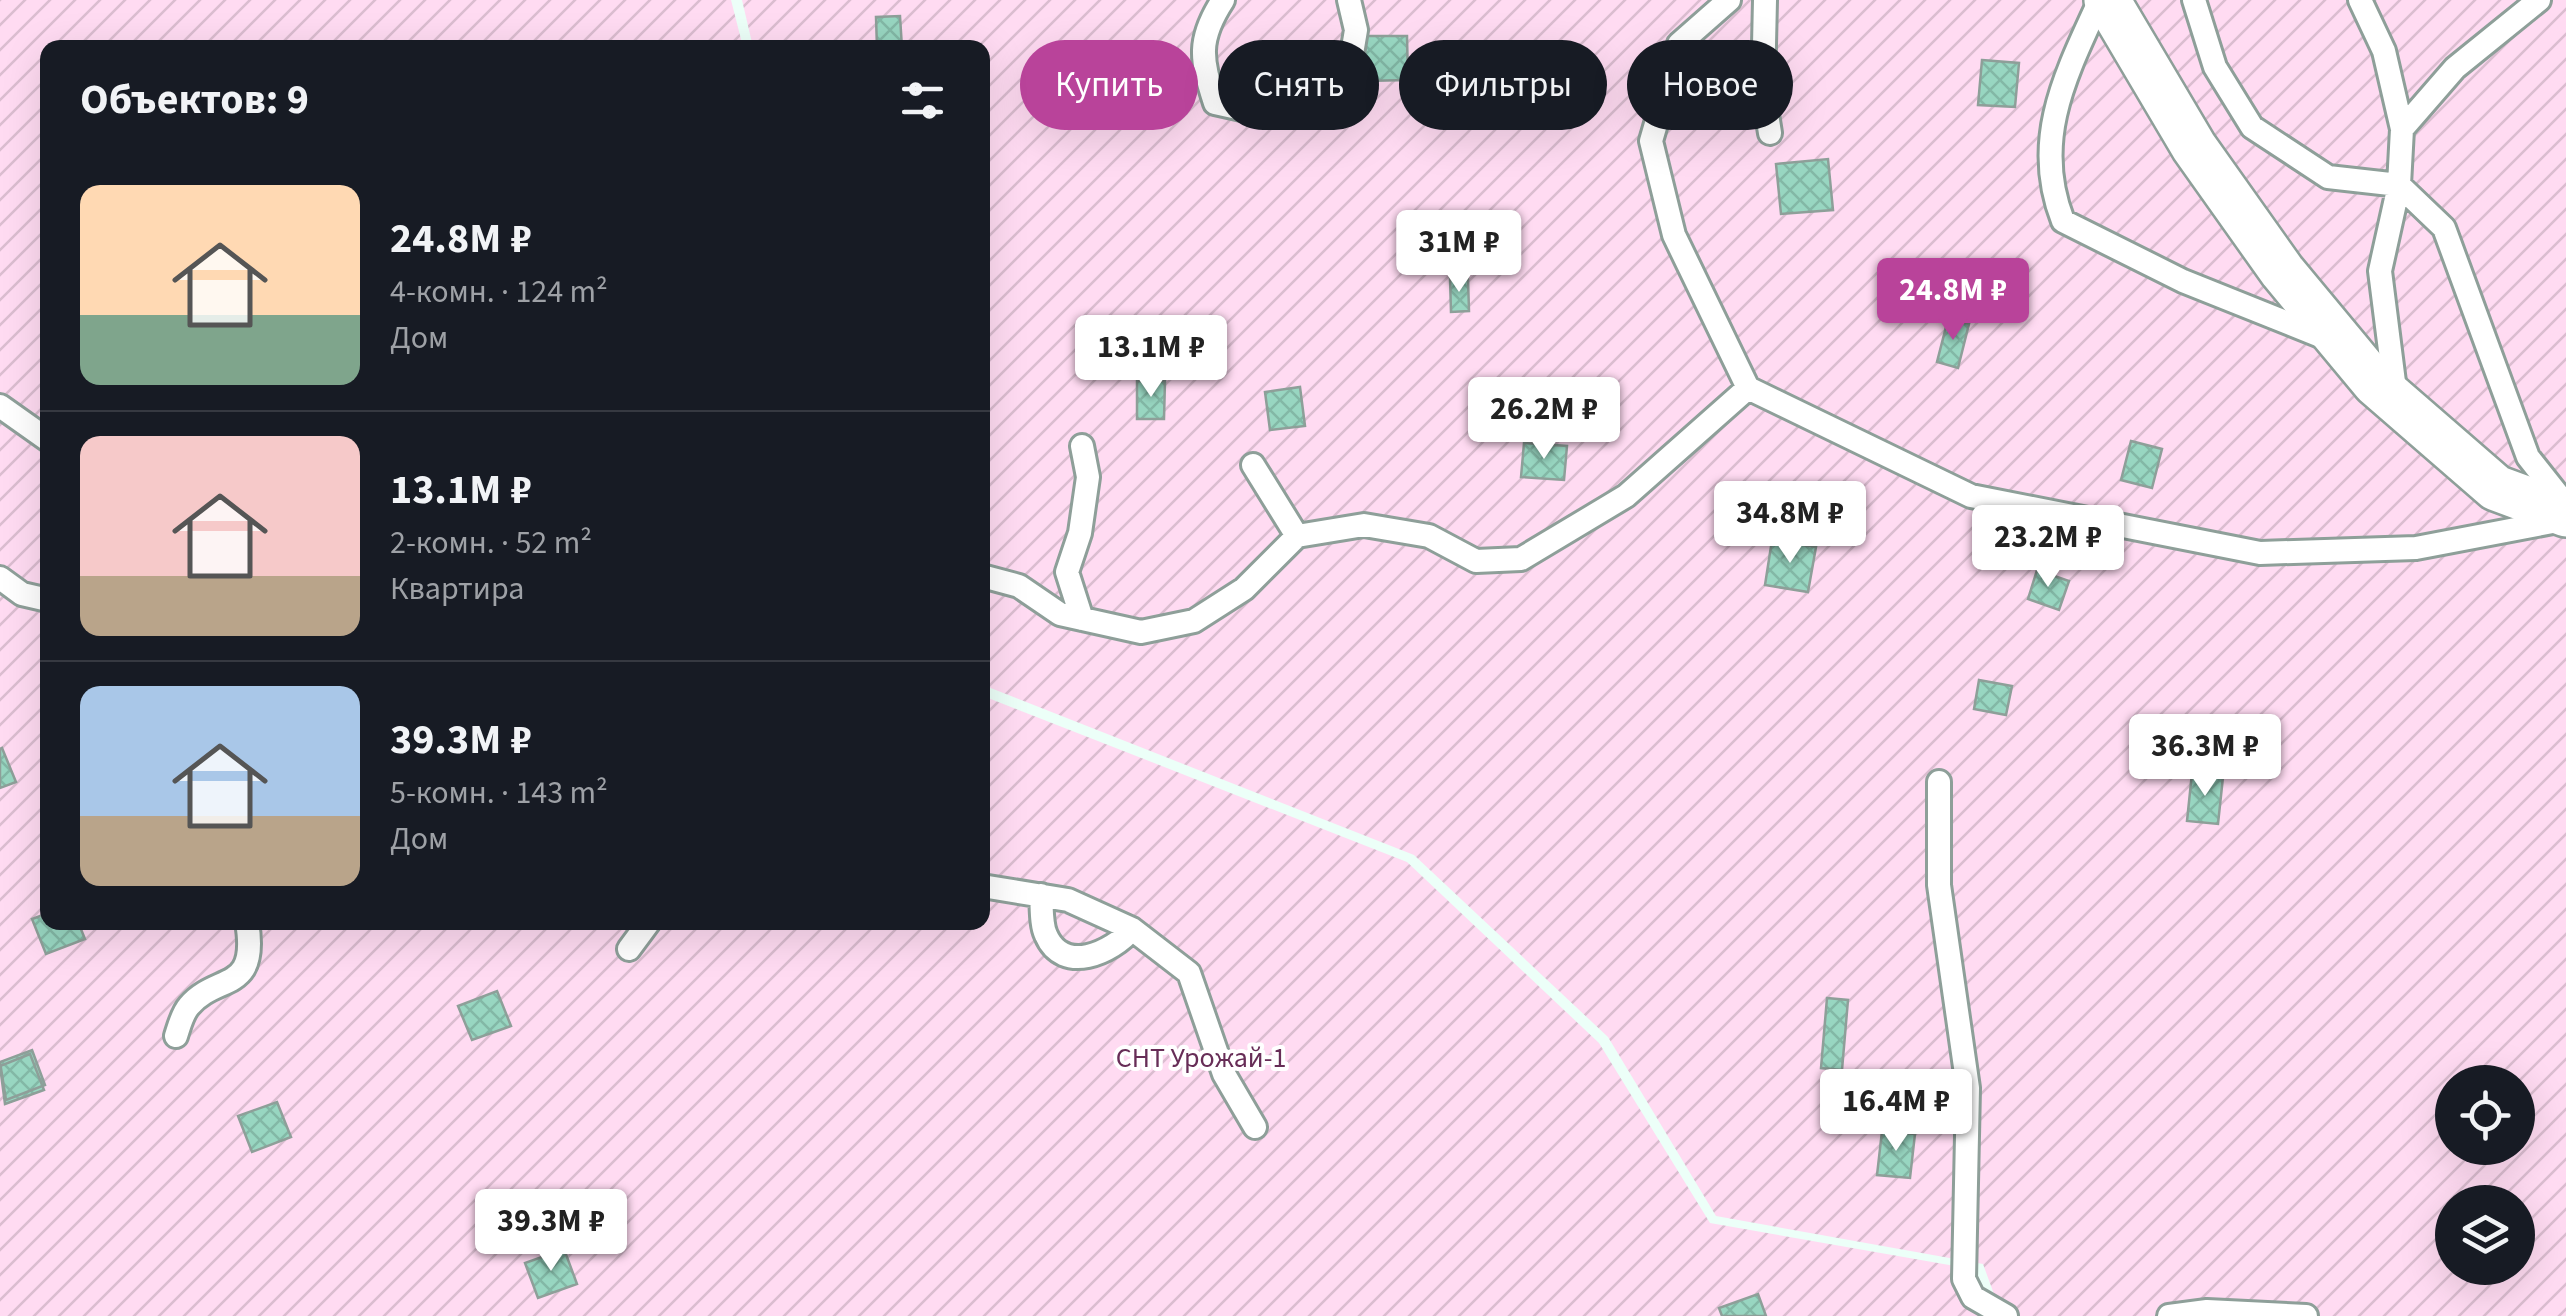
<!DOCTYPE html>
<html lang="ru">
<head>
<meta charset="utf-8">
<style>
	:root { --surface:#171b24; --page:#20242c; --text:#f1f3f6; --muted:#9ea1a6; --line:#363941; --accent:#b9439a }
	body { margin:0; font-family:"Source Sans 3",sans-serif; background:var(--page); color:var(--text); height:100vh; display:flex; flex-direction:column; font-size:38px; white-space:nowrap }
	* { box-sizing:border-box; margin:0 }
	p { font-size:32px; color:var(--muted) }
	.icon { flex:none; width:55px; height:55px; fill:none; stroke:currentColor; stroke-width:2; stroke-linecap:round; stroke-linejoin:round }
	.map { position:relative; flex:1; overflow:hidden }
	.sheet { position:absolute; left:40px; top:40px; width:950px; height:890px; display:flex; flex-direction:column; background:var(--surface); border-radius:20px; box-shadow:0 10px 40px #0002 }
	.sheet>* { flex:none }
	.guide { position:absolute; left:1020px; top:40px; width:950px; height:90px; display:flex; gap:20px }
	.controls { position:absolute; left:2435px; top:1065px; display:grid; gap:20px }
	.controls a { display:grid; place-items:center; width:100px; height:100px; border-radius:50%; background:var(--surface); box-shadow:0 10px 40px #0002; font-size:50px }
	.price { position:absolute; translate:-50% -85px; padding:0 22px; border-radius:10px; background:#fff; color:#222; font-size:32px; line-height:65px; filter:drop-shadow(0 2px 5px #0008) }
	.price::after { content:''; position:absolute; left:50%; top:60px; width:30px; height:22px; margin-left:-15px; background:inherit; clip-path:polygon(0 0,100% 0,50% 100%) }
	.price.active { background:var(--accent); color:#fff }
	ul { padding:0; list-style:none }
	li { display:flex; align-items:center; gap:30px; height:250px; padding:0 40px }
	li+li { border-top:2px solid var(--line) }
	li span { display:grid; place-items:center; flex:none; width:280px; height:200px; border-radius:20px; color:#555 }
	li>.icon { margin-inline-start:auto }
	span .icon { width:120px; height:120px; fill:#fffc; stroke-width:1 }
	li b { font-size:42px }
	h2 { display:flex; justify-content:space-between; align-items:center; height:120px; padding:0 40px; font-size:42px }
	.tag { padding:0 35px; border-radius:45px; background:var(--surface); box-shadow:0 10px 40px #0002; font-size:35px; line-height:90px }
	.tag.active { background:var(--accent); color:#fff }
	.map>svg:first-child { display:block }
</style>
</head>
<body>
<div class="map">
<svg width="2566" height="1316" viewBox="0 0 2566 1316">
	<defs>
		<pattern id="garden-furrows" width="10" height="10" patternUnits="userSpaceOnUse" patternTransform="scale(2.5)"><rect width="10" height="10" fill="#ffdbf2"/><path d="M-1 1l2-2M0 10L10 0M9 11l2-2" fill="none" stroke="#dbbdd0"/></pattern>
		<pattern id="building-cross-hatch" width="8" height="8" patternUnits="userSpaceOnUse" patternTransform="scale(2.5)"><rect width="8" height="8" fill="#98d6c1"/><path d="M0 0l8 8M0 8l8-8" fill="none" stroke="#83b8a6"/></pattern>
	</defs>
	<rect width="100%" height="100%" fill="#ecfff8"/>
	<path fill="url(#garden-furrows)" fill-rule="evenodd" d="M0,0H731L743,47L48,48V922H982L983,696L1407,862L1599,1043L1710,1223L1972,1269L1989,1316H0Z
		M742,0H2566V1316H2002L1983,1264L1716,1216L1608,1037L1414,855L983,685L982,48L753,47ZM2452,1082H2518V1148H2452ZM2452,1202H2518V1268H2452Z"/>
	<path fill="url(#building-cross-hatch)" stroke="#8e9f99" stroke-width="2.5" d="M900,16L902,48H877L876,17Z
		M1363,36H1407L1408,80L1364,81Z
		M1982,60L2019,63L2015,107L1978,105Z
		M1828,159L1833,210L1781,214L1776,164Z
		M1450,278H1468L1469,311L1451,312Z
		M1948,319L1969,324L1958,368L1937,362Z
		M1137,381H1165L1164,419H1137Z
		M1300,387L1305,426L1270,430L1265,392Z
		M2131,441L2162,449L2152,488L2121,480Z
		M1524,443L1567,446L1564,480L1521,477Z
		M1772,540L1816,547L1808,592L1765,585Z
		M2037,570L2069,581L2059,610L2028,599Z
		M1979,680L2012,686L2006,715L1974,709Z
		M2,748L16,782L0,788V749Z
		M2192,773L2223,777L2218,824L2187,821Z
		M48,913V922H78L85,939L46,954L32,919Z
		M497,991L511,1026L472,1040L458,1006Z
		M1827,998L1848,1000L1842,1070L1821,1068Z
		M32,1050L45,1085L6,1100L0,1062Z
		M30,1054L44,1090L5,1104L0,1066Z
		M277,1102L291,1137L252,1152L238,1116Z
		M1882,1131L1915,1134L1910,1178L1877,1175Z
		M564,1249L577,1284L538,1298L525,1263Z
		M1758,1294L1766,1316H1722L1719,1308Z"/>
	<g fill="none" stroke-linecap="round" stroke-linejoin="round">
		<g stroke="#8e9f99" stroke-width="28">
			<path id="lane" d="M1223,0C1197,40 1201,59 1215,103L1260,113L1352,54L1356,30L1349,0
				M1729,0L1679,44L1651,141L1674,235L1748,388L1971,496L2260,553L2416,548L2563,520
				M1765,0L1763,89L1770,133
				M2100,0C2066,74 2031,140 2063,221L2183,281L2323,337
				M2194,0L2215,67L2252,127L2328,177L2399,185L2444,228L2528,457L2566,505
				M2360,0L2384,51L2402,129
				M2396,398L2380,271L2399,185L2402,129L2455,68L2539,0
				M0,406L48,440
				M1253,465L1297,536
				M982,576L1019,586L1060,614L1141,632L1194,621L1244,589L1297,536L1364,525L1429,536L1476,561L1521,559L1626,496L1748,388
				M0,578L22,594L48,600
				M1082,619L1067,572L1080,533L1088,477L1082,446
				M1939,782V885L1968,1088L1964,1279L1973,1297L2006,1316
				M982,886L1068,900L1132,929L1189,973L1224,1074L1255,1127
				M1041,895C1042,907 1041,925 1046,935C1063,975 1112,953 1132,929
				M629,949L649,922
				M176,1036C179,1027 182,1014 189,1006C217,973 259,994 247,922
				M2169,1316L2207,1311L2306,1316"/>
		</g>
		<g stroke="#8e9f99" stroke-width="50">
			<path id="street" d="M2107,0L2194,147L2282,271L2375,383L2496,488L2566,514"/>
		</g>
		<use href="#lane" stroke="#fff" stroke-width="22"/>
		<use href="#street" stroke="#fff" stroke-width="45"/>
	</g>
	<g text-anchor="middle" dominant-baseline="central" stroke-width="8" stroke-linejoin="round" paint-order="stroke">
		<g font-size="28" fill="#672d57" stroke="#fff">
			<text x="1201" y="1058">СНТ Урожай-1</text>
		</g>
	</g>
</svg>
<div class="controls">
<a><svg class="icon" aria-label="locate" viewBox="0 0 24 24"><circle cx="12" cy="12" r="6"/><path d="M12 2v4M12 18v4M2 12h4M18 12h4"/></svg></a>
<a><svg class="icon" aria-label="layers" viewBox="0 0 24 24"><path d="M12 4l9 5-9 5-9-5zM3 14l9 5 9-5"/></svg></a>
</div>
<b class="price" style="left:1459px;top:295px">31M ₽</b>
<b class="price active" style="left:1953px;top:343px">24.8M ₽</b>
<b class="price" style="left:1151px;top:400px">13.1M ₽</b>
<b class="price" style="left:1544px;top:462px">26.2M ₽</b>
<b class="price" style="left:1790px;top:566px">34.8M ₽</b>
<b class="price" style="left:2048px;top:590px">23.2M ₽</b>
<b class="price" style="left:2205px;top:799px">36.3M ₽</b>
<b class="price" style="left:1896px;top:1154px">16.4M ₽</b>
<b class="price" style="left:551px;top:1274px">39.3M ₽</b>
<div class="guide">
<a class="tag active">Купить</a>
<a class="tag">Снять</a>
<a class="tag">Фильтры</a>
<a class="tag">Новое</a>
</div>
<section class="sheet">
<h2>Объектов: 9<svg class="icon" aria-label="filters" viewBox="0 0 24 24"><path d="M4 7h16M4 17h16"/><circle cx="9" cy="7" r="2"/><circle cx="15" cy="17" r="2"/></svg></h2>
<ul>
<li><span style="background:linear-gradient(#ffd9b3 65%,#7fa58c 0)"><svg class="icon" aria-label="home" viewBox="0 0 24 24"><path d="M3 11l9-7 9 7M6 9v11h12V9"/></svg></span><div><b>24.8M ₽</b><p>4-комн. · 124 m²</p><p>Дом</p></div></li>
<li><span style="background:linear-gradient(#f6c9c9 70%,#b9a48a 0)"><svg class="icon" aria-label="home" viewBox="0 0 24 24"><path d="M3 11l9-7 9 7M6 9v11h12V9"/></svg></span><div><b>13.1M ₽</b><p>2-комн. · 52 m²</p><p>Квартира</p></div></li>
<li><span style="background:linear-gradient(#a9c7e8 65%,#b9a48a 0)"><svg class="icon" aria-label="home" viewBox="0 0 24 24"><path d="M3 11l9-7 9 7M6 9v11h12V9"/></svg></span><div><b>39.3M ₽</b><p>5-комн. · 143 m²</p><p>Дом</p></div></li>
</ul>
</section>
</div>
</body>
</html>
